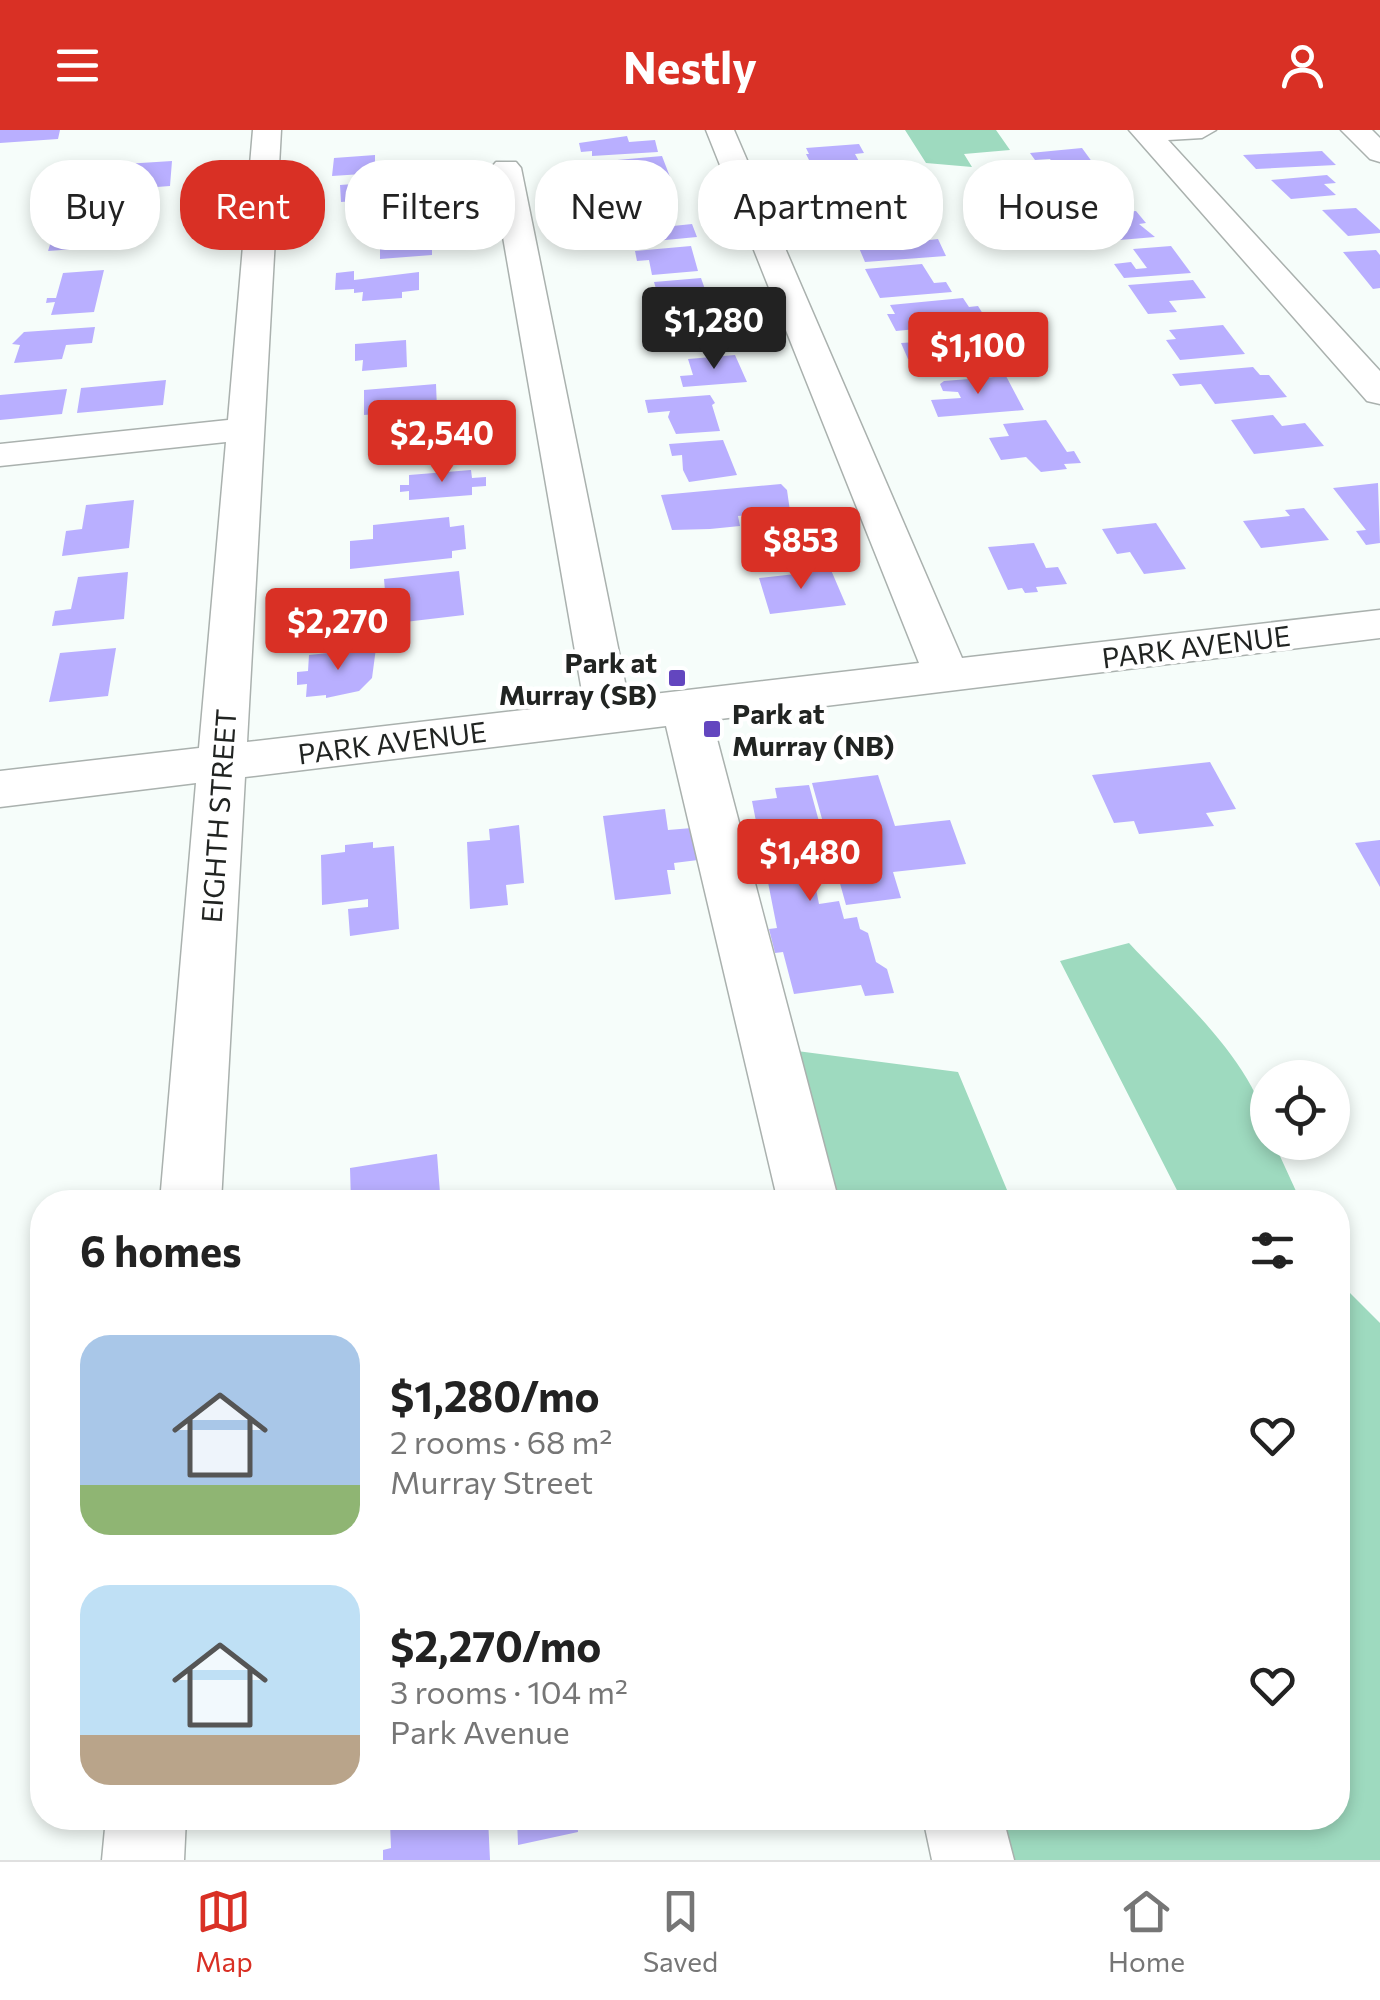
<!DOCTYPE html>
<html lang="en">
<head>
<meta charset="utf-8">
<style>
	:root { --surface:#fff; --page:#f2f2f2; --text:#222; --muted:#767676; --line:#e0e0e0; --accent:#d93025 }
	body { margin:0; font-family:Commissioner,sans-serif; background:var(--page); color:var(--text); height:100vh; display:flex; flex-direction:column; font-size:38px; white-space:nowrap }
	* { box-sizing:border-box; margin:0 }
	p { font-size:32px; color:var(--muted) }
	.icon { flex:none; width:55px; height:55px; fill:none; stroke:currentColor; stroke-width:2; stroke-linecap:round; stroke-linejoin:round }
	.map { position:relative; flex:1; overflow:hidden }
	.details { position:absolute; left:30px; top:1060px; width:1320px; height:640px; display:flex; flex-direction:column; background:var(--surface); border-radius:40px; box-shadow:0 5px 15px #0003 }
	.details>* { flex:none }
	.banner { position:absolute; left:30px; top:30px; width:1320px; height:90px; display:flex; gap:20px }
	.tools { position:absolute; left:1250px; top:930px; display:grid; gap:20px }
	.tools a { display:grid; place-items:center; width:100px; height:100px; border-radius:50%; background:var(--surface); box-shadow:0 5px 15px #0003; font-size:50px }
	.price { position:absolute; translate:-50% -85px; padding:0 22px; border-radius:10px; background:var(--accent); color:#fff; font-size:32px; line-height:65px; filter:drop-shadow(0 2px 5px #0008) }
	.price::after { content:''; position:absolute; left:50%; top:60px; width:30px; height:22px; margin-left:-15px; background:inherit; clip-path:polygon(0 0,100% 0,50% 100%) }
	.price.on { background:#222; color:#fff }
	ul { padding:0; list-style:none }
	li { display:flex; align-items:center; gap:30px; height:250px; padding:0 50px }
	li span { display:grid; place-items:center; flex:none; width:280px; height:200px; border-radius:30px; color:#555 }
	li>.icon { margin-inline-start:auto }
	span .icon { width:120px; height:120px; fill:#fffc; stroke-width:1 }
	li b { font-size:42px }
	h2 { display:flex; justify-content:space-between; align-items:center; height:120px; padding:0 50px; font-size:42px }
	.tag { padding:0 35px; border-radius:40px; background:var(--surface); box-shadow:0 5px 15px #0003; font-size:35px; line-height:90px }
	.tag.on { background:var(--accent); color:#fff }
	header { display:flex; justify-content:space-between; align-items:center; height:130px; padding:0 50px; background:var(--accent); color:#fff; font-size:45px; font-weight:700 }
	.tabs { display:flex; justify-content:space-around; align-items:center; height:140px; border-top:2px solid var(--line); background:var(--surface); font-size:28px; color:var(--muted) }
	.tabs a { display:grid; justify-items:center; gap:5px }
	.tabs .on { color:var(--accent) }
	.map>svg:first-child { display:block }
</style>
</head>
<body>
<header><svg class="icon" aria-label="menu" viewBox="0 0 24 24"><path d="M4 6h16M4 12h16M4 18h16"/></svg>Nestly<svg class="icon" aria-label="person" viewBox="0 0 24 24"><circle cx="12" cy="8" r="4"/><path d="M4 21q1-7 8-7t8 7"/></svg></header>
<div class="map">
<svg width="1380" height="1730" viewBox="0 0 1380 1730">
	<rect width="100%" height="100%" fill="#f6fdfa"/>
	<path fill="#9edabf" d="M892,0H996L1010,20L964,24L972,37L926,33L905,0Z
		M1129,813C1174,862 1268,943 1268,1012L1274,1013L1301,1072H1183L1060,831Z
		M797,921L958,942L1012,1072H836Z
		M1338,1151L1380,1193V1730H1009L998,1688H1338Z"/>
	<path fill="#b9afff" d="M0,0H60L58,9L0,13Z
		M627,6L629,12L655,10L658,22L592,26V21L581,22L579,13Z
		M859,14L864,23L855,24L861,35L813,38L806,24H809L806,18Z
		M1082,18L1098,40L1059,42L1050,29L1035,30L1030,23Z
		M1322,21L1336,35L1256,39L1243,25Z
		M375,25V32H385V37L393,36V42L332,46L334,28Z
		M662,26L670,47L629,50L626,43L611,45L606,31Z
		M172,31L170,56L117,60L120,44H107L109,35Z
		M846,42L851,51L867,50L875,65L827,68L816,44Z
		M1327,45L1336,53L1324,54L1336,65L1291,69L1271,50Z
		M409,50L410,60L390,62L391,68L341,72L340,55Z
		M1111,50L1131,74L1084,77L1079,71L1090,70L1076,52Z
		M664,55H669L677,76L618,81L616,74L632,73L627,58Z
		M910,68L919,85L927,90L924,93L848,98L840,82L846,81L842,74Z
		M1356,78L1380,100V103L1348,106L1322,80Z
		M1136,81L1146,93L1139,94L1155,107L1096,112L1074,87Z
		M655,85L661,91L652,94L654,98L692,94L697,107L592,117L588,116L589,109L602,105L601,99L584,100L582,92Z
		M108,91L114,92L112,101H105L101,117L48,121L55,99L62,98L63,94Z
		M916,101L921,111L938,109L946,126L865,132L859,118L870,117L861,110L863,104Z
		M431,109V114L448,113L449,119L432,120V125L380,129V113Z
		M691,116L698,141L652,145L649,130L637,131L635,121Z
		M1171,116L1191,143L1124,148L1114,134L1131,132L1136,139L1147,138L1133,119Z
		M1376,120L1380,125V158L1373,159L1343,122Z
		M922,134L934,153L946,152L952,162L880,168L865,139Z
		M104,140L94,182L51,185L55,172L46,173L47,168H56L63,143Z
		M354,141V150L419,142V160L402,162V168L362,171L363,162L354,163V159L335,160L336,143Z
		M701,148L707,165L718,164L721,174L662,179L654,152Z
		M1193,150L1206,168L1169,171L1177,182L1148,184L1128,155Z
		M963,168L969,177L978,176L988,192L896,201L887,184H895L890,175Z
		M719,184L725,203L678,207L675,200H669L668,195L674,194L673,188Z
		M1223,195L1245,224L1180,230L1166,210L1176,209L1169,200Z
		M95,197L92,213L66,215L62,229L14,233L20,215L12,214L24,202Z
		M986,208L993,221L1008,219L1017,236L945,242L943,237L947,236L943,226L908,229L901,213Z
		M406,210L407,237L362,241L363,230L355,231V214Z
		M735,225L747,252L683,257L680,246L693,245L688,229Z
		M1253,237L1260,245H1269L1287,267L1215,274L1201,254L1180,256L1172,244Z
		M1006,246L1024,280L938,287L931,270L961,268L958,262L943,261L940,254L944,251Z
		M166,250L163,275L77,283L81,258Z
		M436,254L437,279L364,285V260Z
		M67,259L62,284L0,290V265Z
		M710,265L715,273L712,275L720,301L676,304L668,287L670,281L648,283L645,270Z
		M1273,285L1282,296L1305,293L1324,316L1254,324L1231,290Z
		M463,288L465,305L422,309V318L435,317V327L382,331V295Z
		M1046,290L1067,322L1074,321L1081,333L1064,334L1067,339L1041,342L1026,327L1001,330L989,308L1009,306L1003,294Z
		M723,310L737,345L689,352L683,340L682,325L672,326L669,314Z
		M471,340L472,348L486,347V356L472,357V365L409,370V361L400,362V355H409V345Z
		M1378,353L1380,413L1366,415L1356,401L1366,400L1333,358Z
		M781,354L787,360L790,381L738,386L740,396L710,399L672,400L661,365Z
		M134,370L129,418L62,426L66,401L82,399L86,375Z
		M1304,378L1329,410L1261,418L1243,391L1290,386L1285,380Z
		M449,387L450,397L464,395L466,419L452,421V428L350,439V411L373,409V395Z
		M1156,393L1186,439L1144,444L1130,422L1117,424L1102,399Z
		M1034,413L1046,438L1058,437L1067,454L1036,457L1038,462L1025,463L1022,458L1008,460L988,417Z
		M831,440L846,475L770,484L759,448Z
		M459,441L464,485L371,496L370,463L385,461L384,449Z
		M128,442L124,489L52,496L55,481L71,479L78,447Z
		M116,518L108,566L49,572L60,523Z
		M376,518L372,548L359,561L326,568V565L306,567L307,554L297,555V542L308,541L309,525Z
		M1210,632L1236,679L1206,683L1214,696L1139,704L1134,691L1114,693L1092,645Z
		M878,645L895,696L950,690L966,734L893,742L901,768L846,775L812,653Z
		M809,655L826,717L808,719L819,774L839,771L844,789L857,787L860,799L868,803L876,832L887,839L894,863L865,866L861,855L794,864L783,822L775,823L769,799L777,798L752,671L777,668L775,658Z
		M665,679L668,700L692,698L698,730L674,733L675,740H667L671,764L615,770L603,686Z
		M519,695L524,753L506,755L508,775L470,779L467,712L490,710L489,699Z
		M1380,710V757L1355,713Z
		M373,712V718L394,716L399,799L350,806L348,779L368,777V769L322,775L321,725L345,722V715Z
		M437,1024L440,1063L451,1061L452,1072H351L350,1038Z
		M372,1688H488L490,1730H383V1720L391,1718L390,1693L372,1697Z
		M517,1688H577L578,1702L518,1715Z"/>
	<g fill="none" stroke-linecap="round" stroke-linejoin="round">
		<g stroke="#aab1ae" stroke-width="3">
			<path id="minor" d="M253,0H281L247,612L584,573L491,38L496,32H516L521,38L628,567L919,533L706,0H734L962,528L1380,480V508L712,590L839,1072H778L666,596L245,647L221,1072H160L196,653L0,677V641L199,618L226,312L0,336V314L228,290Z
				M1129,0H1216L1202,8L1168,10L1380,241V274L1367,271Z
				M1341,0H1372L1380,8V32L1370,29Z
				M106,1688H186L184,1730H102Z
				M923,1688H1003L1014,1730H932Z"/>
		</g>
		<use href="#minor" fill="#fff" fill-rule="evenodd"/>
	</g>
	<g fill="#6346bf" stroke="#fff" stroke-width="4">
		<rect x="667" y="538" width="20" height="20" rx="5"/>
		<rect x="702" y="589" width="20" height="20" rx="5"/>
	</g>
	<g text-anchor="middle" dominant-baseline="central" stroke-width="9" stroke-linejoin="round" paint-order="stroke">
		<g font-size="28" fill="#212422" stroke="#fff">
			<text transform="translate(1196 516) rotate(-7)">PARK AVENUE</text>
			<text transform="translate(392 612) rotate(-7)">PARK AVENUE</text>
			<text transform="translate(218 686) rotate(-86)">EIGHTH STREET</text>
		</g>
		<g font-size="28" font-weight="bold" fill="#212422" stroke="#fff" text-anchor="end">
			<text x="657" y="532">Park at<tspan x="657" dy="32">Murray (SB)</tspan></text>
			<text x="732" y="583" text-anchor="start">Park at<tspan x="732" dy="32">Murray (NB)</tspan></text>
		</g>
	</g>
</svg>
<div class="tools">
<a><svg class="icon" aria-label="locate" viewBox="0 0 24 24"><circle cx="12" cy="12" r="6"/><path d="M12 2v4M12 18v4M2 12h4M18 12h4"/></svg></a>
</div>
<b class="price on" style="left:714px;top:242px">$1,280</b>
<b class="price" style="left:978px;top:267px">$1,100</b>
<b class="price" style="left:442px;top:355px">$2,540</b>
<b class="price" style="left:801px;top:462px">$853</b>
<b class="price" style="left:338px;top:543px">$2,270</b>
<b class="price" style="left:810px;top:774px">$1,480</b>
<div class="banner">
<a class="tag">Buy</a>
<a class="tag on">Rent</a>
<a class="tag">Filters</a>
<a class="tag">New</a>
<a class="tag">Apartment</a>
<a class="tag">House</a>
</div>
<section class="details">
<h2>6 homes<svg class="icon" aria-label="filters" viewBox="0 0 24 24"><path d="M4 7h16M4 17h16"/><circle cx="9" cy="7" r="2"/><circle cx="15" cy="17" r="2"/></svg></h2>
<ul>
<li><span style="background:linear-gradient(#a9c7e8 75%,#8fb573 0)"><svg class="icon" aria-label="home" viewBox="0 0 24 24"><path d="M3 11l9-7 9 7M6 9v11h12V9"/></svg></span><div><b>$1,280/mo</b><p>2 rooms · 68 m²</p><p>Murray Street</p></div><svg class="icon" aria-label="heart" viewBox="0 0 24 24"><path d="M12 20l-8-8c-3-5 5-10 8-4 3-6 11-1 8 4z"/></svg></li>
<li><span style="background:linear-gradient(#bfe0f5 75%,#b9a48a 0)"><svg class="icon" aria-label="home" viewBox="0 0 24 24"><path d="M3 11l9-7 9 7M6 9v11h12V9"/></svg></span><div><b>$2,270/mo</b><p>3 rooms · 104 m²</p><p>Park Avenue</p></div><svg class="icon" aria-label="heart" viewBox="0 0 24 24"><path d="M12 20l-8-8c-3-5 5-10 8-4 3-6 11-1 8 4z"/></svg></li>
</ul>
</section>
</div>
<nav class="tabs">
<a class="on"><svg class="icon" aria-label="map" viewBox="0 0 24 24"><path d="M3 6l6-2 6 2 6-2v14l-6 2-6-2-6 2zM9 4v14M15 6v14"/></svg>Map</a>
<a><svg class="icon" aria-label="saved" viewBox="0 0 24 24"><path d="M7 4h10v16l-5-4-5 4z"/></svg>Saved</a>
<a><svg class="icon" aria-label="home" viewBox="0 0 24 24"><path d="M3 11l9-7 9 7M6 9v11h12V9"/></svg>Home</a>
</nav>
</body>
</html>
